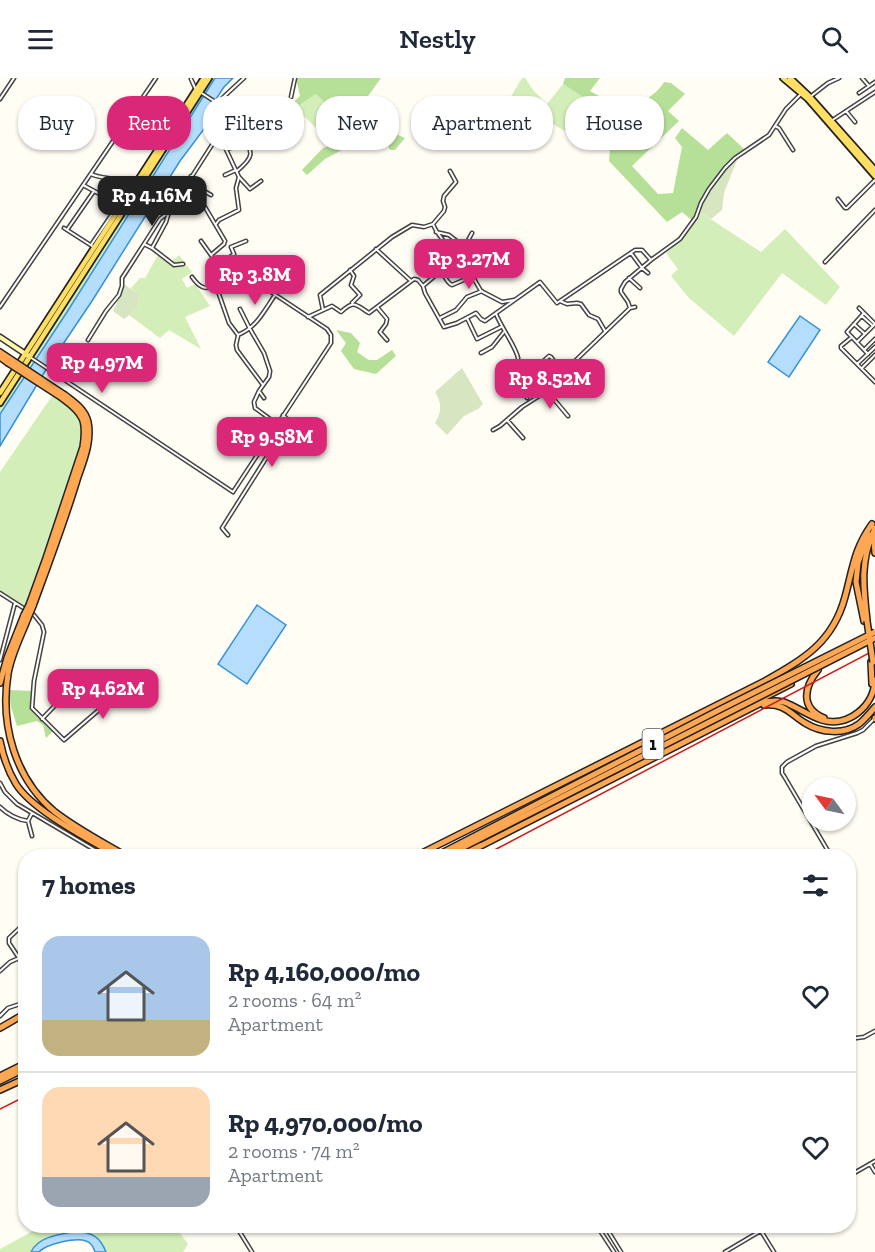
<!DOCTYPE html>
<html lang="en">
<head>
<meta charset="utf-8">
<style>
	:root { --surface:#fff; --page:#f6f6f7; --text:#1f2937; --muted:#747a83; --line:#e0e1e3; --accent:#db2777 }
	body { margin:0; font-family:"Zilla Slab",serif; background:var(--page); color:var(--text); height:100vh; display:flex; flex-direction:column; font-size:22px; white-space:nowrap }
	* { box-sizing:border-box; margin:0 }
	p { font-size:20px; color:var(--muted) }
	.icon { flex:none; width:33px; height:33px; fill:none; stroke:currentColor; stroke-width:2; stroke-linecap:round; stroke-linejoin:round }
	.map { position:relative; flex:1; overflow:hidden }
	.details { position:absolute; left:18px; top:771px; width:838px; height:384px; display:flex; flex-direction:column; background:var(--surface); border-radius:24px; box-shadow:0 2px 4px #0004 }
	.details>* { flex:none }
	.hud { position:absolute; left:18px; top:18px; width:840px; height:54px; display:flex; gap:12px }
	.needle { width:39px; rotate:303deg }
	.buttons { position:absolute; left:802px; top:699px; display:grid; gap:12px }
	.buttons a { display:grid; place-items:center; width:54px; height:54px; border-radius:50%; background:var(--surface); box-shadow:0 2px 4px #0004; font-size:30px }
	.price { position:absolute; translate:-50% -51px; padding:0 14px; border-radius:12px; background:var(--accent); color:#fff; font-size:20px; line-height:39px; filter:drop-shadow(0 2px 3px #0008) }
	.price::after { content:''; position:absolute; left:50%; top:36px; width:18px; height:14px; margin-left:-9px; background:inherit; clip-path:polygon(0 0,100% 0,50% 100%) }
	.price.selected { background:#222; color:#fff }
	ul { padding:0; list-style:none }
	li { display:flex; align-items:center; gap:18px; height:150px; padding:0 24px }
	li+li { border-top:2px solid var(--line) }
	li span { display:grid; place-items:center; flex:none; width:168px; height:120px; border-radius:18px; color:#555 }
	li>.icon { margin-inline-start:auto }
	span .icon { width:72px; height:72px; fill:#fffc; stroke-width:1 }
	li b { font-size:26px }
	h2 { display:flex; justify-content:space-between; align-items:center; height:72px; padding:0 24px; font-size:26px }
	.chip { padding:0 21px; border-radius:24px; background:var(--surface); box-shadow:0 2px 4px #0004; font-size:21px; line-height:54px }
	.chip.selected { background:var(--accent); color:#fff }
	header { display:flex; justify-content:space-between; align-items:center; height:78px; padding:0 24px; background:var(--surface); font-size:27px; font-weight:600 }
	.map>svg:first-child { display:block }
</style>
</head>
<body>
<header><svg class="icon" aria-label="menu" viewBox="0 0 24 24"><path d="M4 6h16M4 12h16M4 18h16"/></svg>Nestly<svg class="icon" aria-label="search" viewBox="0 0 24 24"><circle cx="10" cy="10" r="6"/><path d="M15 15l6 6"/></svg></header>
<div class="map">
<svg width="875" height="1174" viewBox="0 0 875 1174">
	<rect width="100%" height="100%" fill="#fffdf4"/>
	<path fill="#d3eeb9" d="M209,0H215L71,228L0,336V325Z
		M522,0H525L534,13L547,26L563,6L604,33L583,64L510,20Z
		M316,16L334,34L328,40L331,44L319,53L305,39L286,50L281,46L270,53L258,45L271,30L278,38L285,32L290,33Z
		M698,133L761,174L785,151L840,209L826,227L782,195L734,258L689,220L671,198L678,191L666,175C680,163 692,151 698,133Z
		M158,177L169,186L179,177L192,194L182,201L187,210L195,206L210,228L185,239L201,271L169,252L160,260L129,237L138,230L139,217L131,210L140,200H145Z
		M54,315L80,334L85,358L26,532L0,515V394Z
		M42,1148H175L188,1166L183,1174H106L104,1169L77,1153C62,1156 38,1158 31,1174H0V1171Z"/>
	<path fill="#b6e097" d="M296,0H381L358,32L373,46L405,60L395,72H390L384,59L365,58L353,68L340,73L325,81L307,97L302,92L323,70L329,68L337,61L343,60L361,46L345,25L334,34L316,16L290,33L285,32L300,18Z
		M565,0H600L590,13L617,28C624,22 627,24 636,24C648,22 658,14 664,4L671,5L685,16L668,33L679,43L632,88L658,116L673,115L682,69L675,60L682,50L708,72L727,55L745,72L739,77L701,124L694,144L682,134L667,144L609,83L611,60L594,49L604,33L563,6Z
		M336,252L351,255L360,265L357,274L369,282H377L392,272L396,278L376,296L354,291L341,273L346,265Z
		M8,612L33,613L32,630L33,633L53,653L46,660L43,647L37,643L17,648L11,629Z"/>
	<path fill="#d8e5c1" d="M281,46L286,50L276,64L266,58L270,53Z
		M739,77L724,115L722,132L711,141L698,133C705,112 722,93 739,77Z
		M125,207L139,216L138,230L124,241L113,233Z
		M462,290L483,326L478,331L464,338L447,357L435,345C442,333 442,326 435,314Z"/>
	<path fill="#b4defb" stroke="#3492d9" stroke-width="1.5" d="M215,0H233L224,9L214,24L210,43L180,83L92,223L47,290L0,368V336L67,234Z
		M800,238L820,252L789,299L768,284Z
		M257,527L286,547L247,606L218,586Z
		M77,1153C93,1155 100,1159 106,1174H95C93,1169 92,1165 86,1163C76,1159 46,1166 39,1174H31C38,1158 62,1156 77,1153Z"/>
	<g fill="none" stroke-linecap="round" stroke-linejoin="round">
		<path stroke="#b4defb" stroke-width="5" d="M154,111L185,63
			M63,255L101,194
			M14,331L31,304"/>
		<g stroke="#444" stroke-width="5">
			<path id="minor" d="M244,0L217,25V35L215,48L239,99L250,111L261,103
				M862,0L869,8
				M191,1L196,12
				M200,14L217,25
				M859,15L875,4
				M291,19L295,0
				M810,19L828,5L839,0
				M0,21L14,0
				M846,33L855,44
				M217,35L223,30L225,23L222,21
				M831,43L875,14
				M775,48L779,50L793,72
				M226,71L230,70L238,62
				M237,93C254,79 254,75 242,57
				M91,96C101,101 114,99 121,104L122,114L129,115
				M225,97L236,92
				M191,98L199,110L211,117
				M83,107L94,113
				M838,121L845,130H847L875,102
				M205,129L225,163L224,166L211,177L220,190L215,194L213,199L229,245L238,257
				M216,146L219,142L239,132L236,110L239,99
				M64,150L92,168
				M67,152L94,113L121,127
				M436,154L449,157L463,168L466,166L472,155
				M201,163L211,177
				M144,166L160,141L169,134
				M91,167L119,126
				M463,168L461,175L463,182L481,213L502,224L514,222
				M152,170L166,144L169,134L219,56
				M376,171L411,203
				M631,175L642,190L648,195
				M825,184L875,132
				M219,187L234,176L231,169L246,163
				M350,192L354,198L351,207L360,217L352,225
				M439,192C445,195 445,204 452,207L473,198
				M192,199C199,209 205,213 217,207
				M629,200L640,210
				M423,208L437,196L442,186L452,177C448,165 437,158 433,146L444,133L445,129L443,123L444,118L456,104L450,93
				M560,223L567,226L577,225L581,226L589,237L598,241L605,253
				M0,229L156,0
				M377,229L387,241L386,246L380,254L387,262
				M630,230L628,224L621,214V211L625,204L651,182L680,161L696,139L701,125L709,111L725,90L735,80L769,57L786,31L802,15
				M859,230L875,246
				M240,231L250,251L264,275L270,293L269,299L259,313L264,320
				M323,232L320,217L392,159L412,147L424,149L433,146
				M864,235L847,254L868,276
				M496,236C501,249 516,269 518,280C519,289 515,295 521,303L519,306L527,320
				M862,238L873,248
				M308,239L332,228L341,234C354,222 355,226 369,235L414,201L418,202L423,208L425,215L444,249L457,245L476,235L481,241L485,243L540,204L557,225L635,172H642L651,182
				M440,240L456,232L467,219L482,213
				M467,240L477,261L501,249
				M854,246L865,256
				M238,257C257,249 264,233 275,217
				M238,258L236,267L237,272L263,307
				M852,259L841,268V270L875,304
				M88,262L106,233L119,217L122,208V200L124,197L144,166L152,170L174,187L183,186
				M857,264L875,246
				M864,272L875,261
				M481,275L492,269L504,254
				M30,279L233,414L331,265V257L327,251L262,208
				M857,286L875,269
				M862,290L875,277
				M530,293L547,310
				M552,305L539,287L549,278L551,279L554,283
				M259,313L254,324L255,330L277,346
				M547,313L568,338
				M507,342L523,360
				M493,352L500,348L522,329L547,313V310L630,230L635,229
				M228,457L222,450L287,347L288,342L283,337
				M0,515L25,531
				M34,537L42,547L44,554L34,603L32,630L64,662L129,606
				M0,582L15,525
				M42,641L64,618L74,611L79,618
				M0,705L5,714L17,726L105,778
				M0,729C7,736 18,742 28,743L32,735
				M28,743L32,758
				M89,778L96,773
				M831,778L784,698L782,695V689L787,684L816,668L857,655L863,652L873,642
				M22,835L26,839
				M19,880L9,865V860L26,844
				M0,893L10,884L26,877
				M24,911L26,909
				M0,938L8,930L26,924
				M849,961L864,959L875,953
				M870,1086L875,1094
				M849,1098L875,1083
				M236,1148L252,1174
				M597,1148L614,1174
				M605,1148L621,1174
				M761,1153L774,1174
				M725,1174L769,1148"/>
		</g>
		<g stroke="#333" stroke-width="7">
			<path id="secondary" d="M0,259L30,279"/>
		</g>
		<g stroke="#222" stroke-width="8">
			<path id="primary" d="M783,0L808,21L875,98
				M790,0L810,19L875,92
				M0,315L204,0
				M0,325L209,0"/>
		</g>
		<g stroke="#222" stroke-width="8">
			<path id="motorway" d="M0,274L12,282
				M0,279L8,285
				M875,457L874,464L875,475
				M29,527L46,480L83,369C87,343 84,336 62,320
				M33,528C48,487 64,445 77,402C83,384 92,364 88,344C85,331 75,325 65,317
				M28,540C21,558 11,577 8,596C0,647 15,701 55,734C77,751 102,764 126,778
				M867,542C863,508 860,482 875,450
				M864,543L856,504L858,485L868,456
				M871,584L872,606
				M818,592C804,609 800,630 824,640
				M0,605L7,580L24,537
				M764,627C785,625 790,636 805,645C821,655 844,657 859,646C865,641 870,635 875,629
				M875,641V640
				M0,663C3,678 8,693 16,706C33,733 89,761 117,778
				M625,690L791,606
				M416,778L765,603C804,581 833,564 845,519C853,490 854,471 872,446
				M453,778L478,766
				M461,778L763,624L776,623L784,624C797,629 809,638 822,642C848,650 874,628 875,602
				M0,950L26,935
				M0,998L26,985
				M0,1003L26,990
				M0,1012L26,1000"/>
		</g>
		<use href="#minor" stroke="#fff" stroke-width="2"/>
		<use href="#secondary" stroke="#fff9af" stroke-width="4"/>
		<use href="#primary" stroke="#ffde64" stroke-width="4.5"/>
		<use href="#motorway" stroke="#ffa752" stroke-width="5"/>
		<path stroke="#cf1b1d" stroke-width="1.5" d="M483,778L875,572
			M0,1031L26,1018"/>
		<g stroke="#222" stroke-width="8" stroke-linecap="butt">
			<path id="motorway-bridge" d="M12,282L65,317
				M8,285L62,320
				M24,537L29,527
				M28,540L33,528
				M867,543L873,584
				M436,778L719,632L875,554
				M446,778L875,560"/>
		</g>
		<use href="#motorway-bridge" stroke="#ffa752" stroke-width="5"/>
	</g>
	<g text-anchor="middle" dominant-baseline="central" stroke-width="6" stroke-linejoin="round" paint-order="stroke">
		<rect fill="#fff" stroke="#585858" stroke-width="1.5" x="642.5" y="651" width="21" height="30" rx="4.5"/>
		<g font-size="18" font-weight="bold" fill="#111">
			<text x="653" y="666">1</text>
		</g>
	</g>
</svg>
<div class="buttons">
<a><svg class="needle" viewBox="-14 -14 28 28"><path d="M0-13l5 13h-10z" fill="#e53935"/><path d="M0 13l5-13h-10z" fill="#747a83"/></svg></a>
</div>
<b class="price selected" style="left:152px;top:149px">Rp 4.16M</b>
<b class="price" style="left:469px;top:212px">Rp 3.27M</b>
<b class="price" style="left:255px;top:228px">Rp 3.8M</b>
<b class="price" style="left:102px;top:316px">Rp 4.97M</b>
<b class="price" style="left:550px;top:332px">Rp 8.52M</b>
<b class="price" style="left:272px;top:390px">Rp 9.58M</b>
<b class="price" style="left:103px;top:642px">Rp 4.62M</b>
<div class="hud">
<a class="chip">Buy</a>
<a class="chip selected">Rent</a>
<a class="chip">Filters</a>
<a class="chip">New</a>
<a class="chip">Apartment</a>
<a class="chip">House</a>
</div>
<section class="details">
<h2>7 homes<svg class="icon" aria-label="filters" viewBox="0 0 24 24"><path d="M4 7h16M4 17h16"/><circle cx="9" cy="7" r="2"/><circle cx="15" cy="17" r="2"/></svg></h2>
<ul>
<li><span style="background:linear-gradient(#a9c7e8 70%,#c2b280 0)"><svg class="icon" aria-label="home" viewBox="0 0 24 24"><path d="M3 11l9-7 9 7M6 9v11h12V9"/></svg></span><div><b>Rp 4,160,000/mo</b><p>2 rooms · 64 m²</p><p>Apartment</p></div><svg class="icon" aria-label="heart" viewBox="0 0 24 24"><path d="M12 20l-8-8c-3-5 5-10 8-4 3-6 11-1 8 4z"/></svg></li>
<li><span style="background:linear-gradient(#ffd9b3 75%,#9aa5b1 0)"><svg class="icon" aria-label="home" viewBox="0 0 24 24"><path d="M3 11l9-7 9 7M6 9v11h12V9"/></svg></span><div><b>Rp 4,970,000/mo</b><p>2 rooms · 74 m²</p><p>Apartment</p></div><svg class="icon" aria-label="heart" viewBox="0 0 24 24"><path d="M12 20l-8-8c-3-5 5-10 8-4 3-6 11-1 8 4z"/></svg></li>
</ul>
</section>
</div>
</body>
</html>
